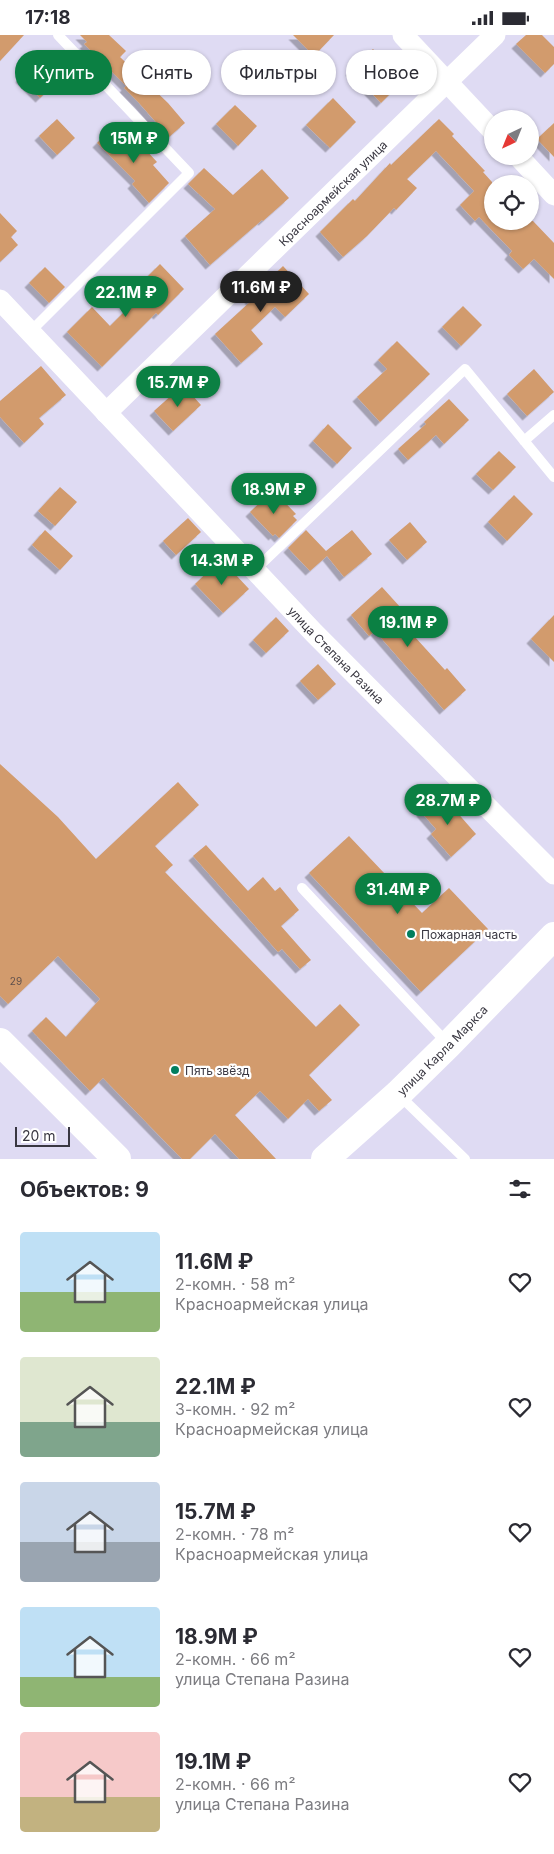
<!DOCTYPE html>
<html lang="ru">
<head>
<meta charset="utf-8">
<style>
	:root { --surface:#fff; --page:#f7f7f7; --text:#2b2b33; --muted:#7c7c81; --accent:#0b8043 }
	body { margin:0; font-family:Inter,sans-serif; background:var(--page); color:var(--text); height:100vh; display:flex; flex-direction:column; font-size:19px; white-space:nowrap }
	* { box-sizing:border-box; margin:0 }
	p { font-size:16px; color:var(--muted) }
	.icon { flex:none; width:28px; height:28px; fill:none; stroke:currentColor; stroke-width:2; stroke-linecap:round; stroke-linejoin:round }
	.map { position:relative; height:1124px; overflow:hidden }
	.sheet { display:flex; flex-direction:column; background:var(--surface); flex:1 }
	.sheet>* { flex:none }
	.guide { position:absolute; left:15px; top:15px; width:525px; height:45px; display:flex; gap:10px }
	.needle { width:32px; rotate:223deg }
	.controls { position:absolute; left:484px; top:75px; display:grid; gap:10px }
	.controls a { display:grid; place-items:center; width:55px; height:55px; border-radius:50%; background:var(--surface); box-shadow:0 1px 4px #0004; font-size:25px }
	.scale { position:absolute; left:15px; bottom:12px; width:55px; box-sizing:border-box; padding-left:5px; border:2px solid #393741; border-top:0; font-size:14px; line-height:18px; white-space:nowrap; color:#393741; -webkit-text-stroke:4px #fff; paint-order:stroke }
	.price { position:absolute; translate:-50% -42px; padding:0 11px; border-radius:18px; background:var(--accent); color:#fff; font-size:16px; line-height:32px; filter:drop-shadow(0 1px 2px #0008) }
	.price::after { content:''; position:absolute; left:50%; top:30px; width:15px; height:11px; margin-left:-8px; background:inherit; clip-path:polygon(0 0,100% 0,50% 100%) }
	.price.on { background:#222; color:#fff }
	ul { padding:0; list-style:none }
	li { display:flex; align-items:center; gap:15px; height:125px; padding:0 20px }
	li span { display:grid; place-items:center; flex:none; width:140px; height:100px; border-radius:5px; color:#555 }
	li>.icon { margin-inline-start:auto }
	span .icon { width:60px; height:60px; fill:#fffc; stroke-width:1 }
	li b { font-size:21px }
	h2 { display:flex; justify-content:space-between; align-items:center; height:60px; padding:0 20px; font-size:21px }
	.chip { padding:0 18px; border-radius:22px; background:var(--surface); box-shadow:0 1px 4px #0004; font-size:18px; line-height:45px }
	.chip.on { background:var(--accent); color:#fff }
	.status { display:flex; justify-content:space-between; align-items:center; height:35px; padding:0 25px; background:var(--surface); direction:ltr }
	.status svg { height:14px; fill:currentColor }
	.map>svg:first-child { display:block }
</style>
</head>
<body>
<div class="status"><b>17:18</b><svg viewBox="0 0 49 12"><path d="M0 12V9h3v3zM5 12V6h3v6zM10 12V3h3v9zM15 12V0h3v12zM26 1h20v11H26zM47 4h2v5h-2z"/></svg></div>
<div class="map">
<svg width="554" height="1124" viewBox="0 0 554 1124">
	<defs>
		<filter id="shadow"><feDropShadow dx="-4.5" dy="4.5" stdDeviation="0" flood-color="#0004"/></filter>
	</defs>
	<rect width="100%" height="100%" fill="#dfdbf3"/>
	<path fill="#d29b6d" filter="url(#shadow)" d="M0,0H24L0,26Z
		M80,0H109L126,16L120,22L168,68L185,88L169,102L139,68L124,53L126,51L84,9L87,7Z
		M293,0H334L314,21Z
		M526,0H542L554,12V29L545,38L516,9Z
		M373,14L403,46L381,68L350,36Z
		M43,20L63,41L40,63L20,43Z
		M333,63L356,87L330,113L306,90Z
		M235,70L257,91L238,111L216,89Z
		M57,84L75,103L57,120L39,101Z
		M439,84L454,99L452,101L485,136L483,137L492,147V186H533L554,208V244L534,224L523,234L509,220L512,216L479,182L475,186L460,170L474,156L436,116L407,144L417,153L396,175L394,173L367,201L343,222L320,197L353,164L355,166L390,128L391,130Z
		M554,88V122L537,104Z
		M114,91L142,119L146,115L157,127L153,130L169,148L149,168L132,149L135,146L97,108Z
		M204,133L233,160L262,134L289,163L263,186L262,185L210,230L185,201L215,174L188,149Z
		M0,178L17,196L11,202L18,210L0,227Z
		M160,229L184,254L158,280L156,278L102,332L67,297L92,272L110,291L140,261L134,255Z
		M283,231L309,259L285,282L275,272L251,295L263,309L241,328L215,299L251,266L249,264Z
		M45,232L65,252L49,268L29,248Z
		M463,271L482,290L461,311L442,292Z
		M397,306L430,339L380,387L357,362L387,334L378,325Z
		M41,331L66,360L39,383L44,389L24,408L0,382V366Z
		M534,334L554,357L527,381L507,359Z
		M183,350L201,370L173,396L154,376Z
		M449,364L469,385L444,409L436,400L408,425L398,414L426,389L424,387Z
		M328,389L352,413L337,429L313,406Z
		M499,416L516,432L493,455L476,439Z
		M60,452L77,467L55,491L38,476Z
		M273,455L296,479L293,481L297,485L279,503L275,499L273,501L250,477Z
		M514,460L533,479L507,506L488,487Z
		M188,483L201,497L176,520L163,506Z
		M410,487L427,507L407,525L389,505Z
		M45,495L73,521L60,535L32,510Z
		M306,495L326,516L352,495L372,519L344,542L327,521L310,536L288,513Z
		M221,524L249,554L223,578L195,549Z
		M382,552L401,573L394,579L445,635L447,633L466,655L444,675L375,596L369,601L351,580Z
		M554,580V627L531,604Z
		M276,582L289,596L266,618L253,605Z
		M318,629L336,649L318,665L300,646Z
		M0,729L58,782L96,824L178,747L199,770L155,811L173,830L165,837L316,992L340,969L360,990L309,1040L332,1065L319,1076L308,1064L288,1084L260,1056L235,1080L276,1124H239L215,1099L190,1124H182L103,1043L90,1056L32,996L46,982L66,1002L100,964L58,921L8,969L0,961Z
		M441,759L476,799L451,822L431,799L436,794L421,777Z
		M349,801L422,878L449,853L488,894L421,957L309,838Z
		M206,810L248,856L263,842L275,856L280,852L299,875L281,891L311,925L300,934L282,914L278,917L193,821Z"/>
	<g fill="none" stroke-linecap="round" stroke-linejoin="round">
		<path stroke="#fff" stroke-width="10" d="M30,297L189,138L58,0
			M524,406L554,380
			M255,535L465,334L554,442
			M302,853L448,1009
			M399,1060L465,1124"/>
		<g stroke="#fff" stroke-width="21">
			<path d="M403,0L492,95"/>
			<path d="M518,121L554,160"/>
			<path id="s1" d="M0,265L314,598L554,839"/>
			<path id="s2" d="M106,378L495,0"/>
		</g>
		<g stroke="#fff" stroke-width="28">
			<path d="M0,1007L117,1124"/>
			<path id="s3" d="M325,1124L398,1059L448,1010L554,901"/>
		</g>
	</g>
	<g fill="#007e5e" stroke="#fff" stroke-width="2">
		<circle cx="411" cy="899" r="5"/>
		<circle cx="175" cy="1035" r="5"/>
	</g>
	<g text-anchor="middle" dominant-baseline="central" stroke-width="4.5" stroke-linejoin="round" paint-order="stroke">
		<g font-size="10" fill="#5f504c">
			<text x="16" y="946">29</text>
		</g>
		<g font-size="12" fill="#393741" stroke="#fff">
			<text stroke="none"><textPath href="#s2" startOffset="316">Красноармейская улица</textPath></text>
			<text stroke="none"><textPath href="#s1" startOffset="489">улица Степана Разина</textPath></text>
			<text stroke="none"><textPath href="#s3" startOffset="160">улица Карла Маркса</textPath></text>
		</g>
		<g font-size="12" fill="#393741" stroke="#fff" text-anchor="start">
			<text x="421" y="899">Пожарная часть</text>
			<text x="185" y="1035">Пять звёзд</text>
		</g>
	</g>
</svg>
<div class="controls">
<a><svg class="needle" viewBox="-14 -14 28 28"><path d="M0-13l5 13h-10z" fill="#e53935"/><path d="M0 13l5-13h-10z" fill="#7c7c81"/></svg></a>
<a><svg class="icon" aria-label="locate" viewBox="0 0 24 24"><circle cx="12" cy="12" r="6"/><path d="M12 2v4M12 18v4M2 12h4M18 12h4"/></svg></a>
</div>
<div class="scale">20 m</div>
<b class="price" style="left:134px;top:129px">15M ₽</b>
<b class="price on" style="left:261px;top:278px">11.6M ₽</b>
<b class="price" style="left:126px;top:283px">22.1M ₽</b>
<b class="price" style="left:178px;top:373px">15.7M ₽</b>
<b class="price" style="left:274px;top:480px">18.9M ₽</b>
<b class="price" style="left:222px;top:551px">14.3M ₽</b>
<b class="price" style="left:408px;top:613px">19.1M ₽</b>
<b class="price" style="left:448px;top:791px">28.7M ₽</b>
<b class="price" style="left:398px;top:880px">31.4M ₽</b>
<div class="guide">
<a class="chip on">Купить</a>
<a class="chip">Снять</a>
<a class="chip">Фильтры</a>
<a class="chip">Новое</a>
</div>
</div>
<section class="sheet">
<h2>Объектов: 9<svg class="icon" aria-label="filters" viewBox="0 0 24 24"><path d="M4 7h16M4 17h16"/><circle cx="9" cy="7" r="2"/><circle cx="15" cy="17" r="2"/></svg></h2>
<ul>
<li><span style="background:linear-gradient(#bfe0f5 60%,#8fb573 0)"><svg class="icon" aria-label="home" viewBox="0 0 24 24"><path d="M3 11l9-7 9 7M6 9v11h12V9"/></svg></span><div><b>11.6M ₽</b><p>2-комн. · 58 m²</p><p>Красноармейская улица</p></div><svg class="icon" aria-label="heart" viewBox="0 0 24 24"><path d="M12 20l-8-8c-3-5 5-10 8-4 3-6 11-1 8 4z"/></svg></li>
<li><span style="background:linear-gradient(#dfe7d0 65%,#7fa58c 0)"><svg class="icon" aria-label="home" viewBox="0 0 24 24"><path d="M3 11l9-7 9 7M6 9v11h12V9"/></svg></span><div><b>22.1M ₽</b><p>3-комн. · 92 m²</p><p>Красноармейская улица</p></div><svg class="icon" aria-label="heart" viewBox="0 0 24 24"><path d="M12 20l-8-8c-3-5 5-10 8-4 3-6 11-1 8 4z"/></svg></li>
<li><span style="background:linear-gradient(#c9d6e8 60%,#9aa5b1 0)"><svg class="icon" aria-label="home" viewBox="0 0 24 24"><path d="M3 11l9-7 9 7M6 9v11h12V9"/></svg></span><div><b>15.7M ₽</b><p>2-комн. · 78 m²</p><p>Красноармейская улица</p></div><svg class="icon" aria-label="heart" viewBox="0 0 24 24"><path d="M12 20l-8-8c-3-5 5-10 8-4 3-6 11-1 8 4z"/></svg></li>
<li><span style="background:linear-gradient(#bfe0f5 70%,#8fb573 0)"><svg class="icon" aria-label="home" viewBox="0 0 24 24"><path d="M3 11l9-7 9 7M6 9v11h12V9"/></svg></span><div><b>18.9M ₽</b><p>2-комн. · 66 m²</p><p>улица Степана Разина</p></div><svg class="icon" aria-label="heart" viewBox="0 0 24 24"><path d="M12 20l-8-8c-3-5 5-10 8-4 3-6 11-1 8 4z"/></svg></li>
<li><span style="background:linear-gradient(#f6c9c9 65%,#c2b280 0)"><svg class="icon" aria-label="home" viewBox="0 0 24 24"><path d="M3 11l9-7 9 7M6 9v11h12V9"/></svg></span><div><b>19.1M ₽</b><p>2-комн. · 66 m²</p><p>улица Степана Разина</p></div><svg class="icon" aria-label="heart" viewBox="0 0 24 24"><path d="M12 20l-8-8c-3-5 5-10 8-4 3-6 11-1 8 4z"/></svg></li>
</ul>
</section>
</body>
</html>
